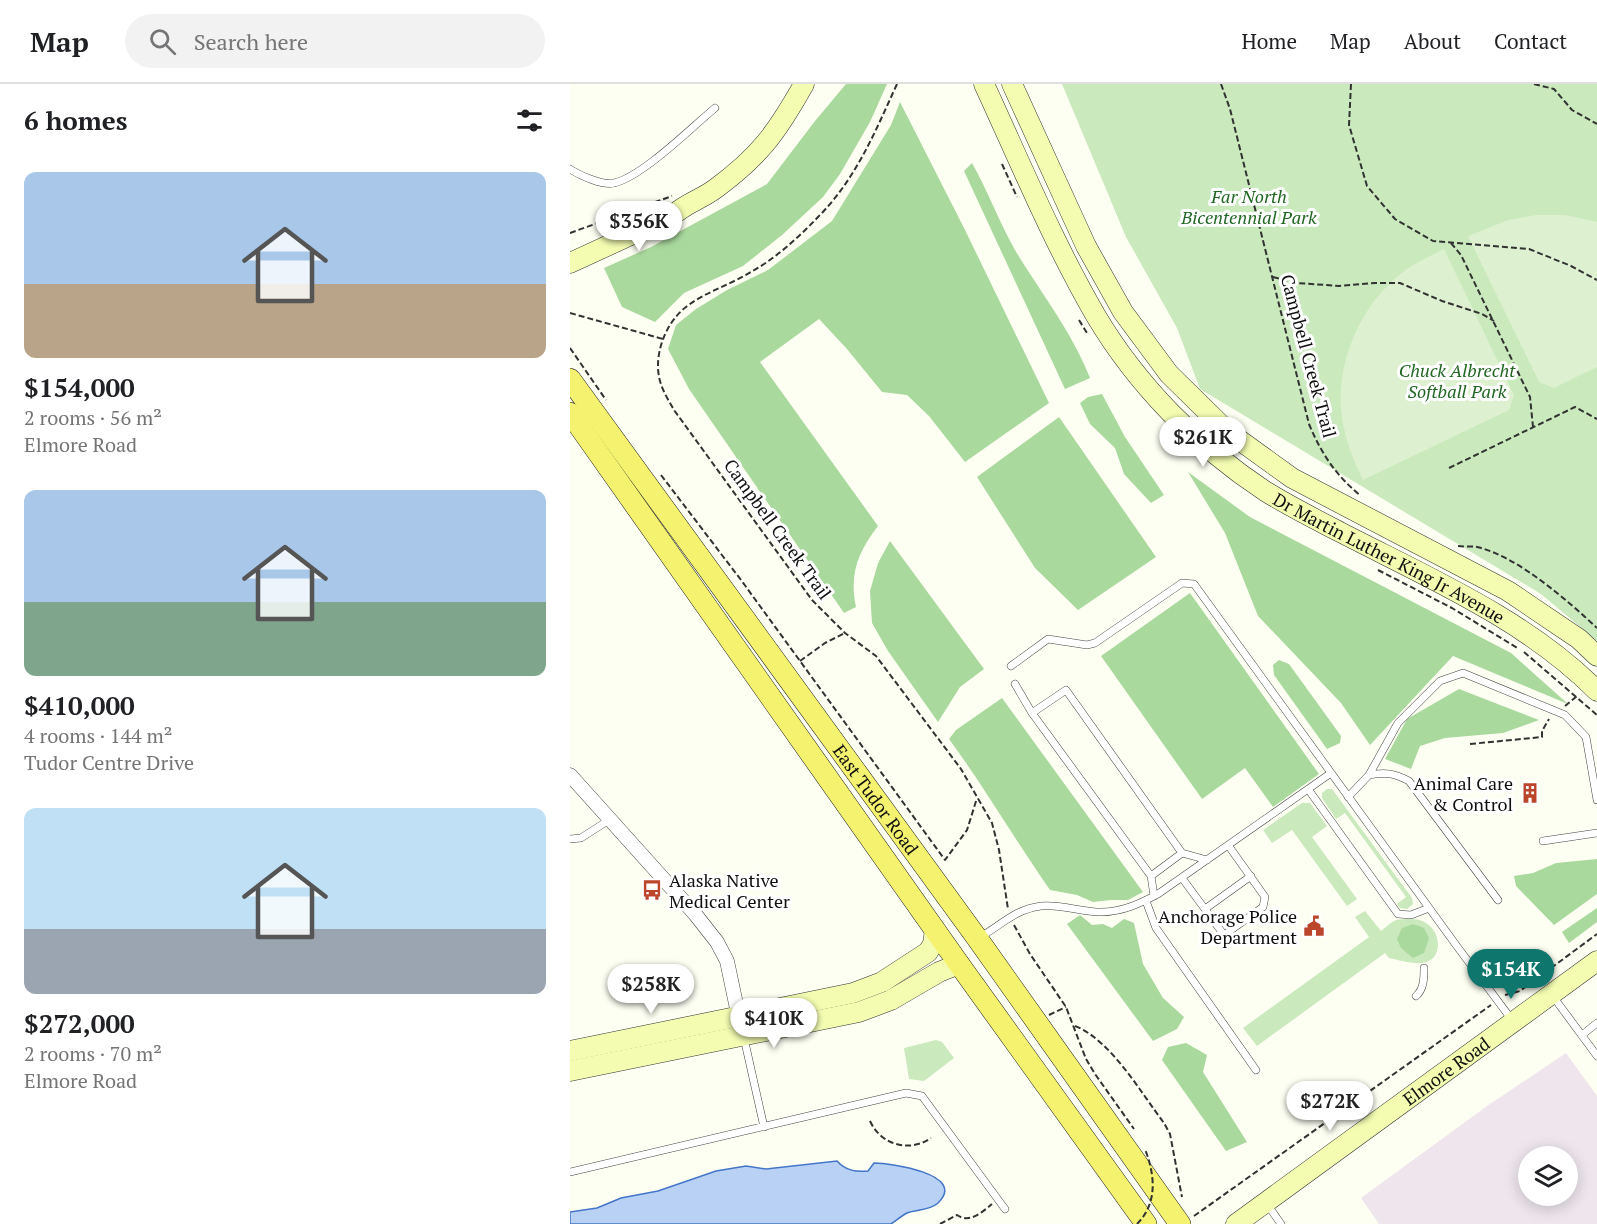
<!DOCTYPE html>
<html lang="en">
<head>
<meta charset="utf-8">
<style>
	:root { --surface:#fff; --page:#f2f2f2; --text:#202124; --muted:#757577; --line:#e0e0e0; --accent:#0f766e }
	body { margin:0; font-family:"PT Serif",serif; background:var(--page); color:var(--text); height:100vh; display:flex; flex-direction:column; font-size:22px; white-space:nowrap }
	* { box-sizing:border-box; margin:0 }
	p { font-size:20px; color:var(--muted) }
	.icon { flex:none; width:33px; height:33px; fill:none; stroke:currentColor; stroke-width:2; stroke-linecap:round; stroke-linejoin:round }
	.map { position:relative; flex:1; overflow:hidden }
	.panel { display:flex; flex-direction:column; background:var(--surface); width:570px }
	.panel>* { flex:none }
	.buttons { position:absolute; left:948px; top:1062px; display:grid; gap:12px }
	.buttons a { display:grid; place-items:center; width:60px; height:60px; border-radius:50%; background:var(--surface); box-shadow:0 3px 15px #0003; font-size:30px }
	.price { position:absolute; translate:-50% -51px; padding:0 14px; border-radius:21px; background:#fff; color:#222; font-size:20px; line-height:39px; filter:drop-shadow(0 2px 3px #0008) }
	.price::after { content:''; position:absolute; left:50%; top:36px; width:18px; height:14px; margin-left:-9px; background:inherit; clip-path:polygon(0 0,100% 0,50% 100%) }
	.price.selected { background:var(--accent); color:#fff }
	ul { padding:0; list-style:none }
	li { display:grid; align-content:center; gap:12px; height:318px; padding:0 24px }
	li span { display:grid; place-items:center; height:186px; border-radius:12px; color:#555 }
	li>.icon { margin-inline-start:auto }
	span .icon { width:108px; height:108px; fill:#fffc; stroke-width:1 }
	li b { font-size:26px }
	h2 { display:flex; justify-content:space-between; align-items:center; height:72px; padding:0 24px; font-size:26px }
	header { display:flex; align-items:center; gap:36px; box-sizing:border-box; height:84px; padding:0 30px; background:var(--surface); border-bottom:2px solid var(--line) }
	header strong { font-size:28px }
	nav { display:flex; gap:33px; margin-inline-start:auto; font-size:21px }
	.search { width:420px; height:54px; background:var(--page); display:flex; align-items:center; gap:15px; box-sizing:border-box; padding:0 21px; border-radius:33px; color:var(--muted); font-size:22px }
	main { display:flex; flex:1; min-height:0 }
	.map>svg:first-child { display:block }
</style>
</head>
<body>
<header>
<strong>Map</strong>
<div class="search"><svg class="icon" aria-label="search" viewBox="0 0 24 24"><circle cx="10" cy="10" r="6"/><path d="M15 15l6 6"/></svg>Search here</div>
<nav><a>Home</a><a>Map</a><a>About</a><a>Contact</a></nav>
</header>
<main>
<section class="panel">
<h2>6 homes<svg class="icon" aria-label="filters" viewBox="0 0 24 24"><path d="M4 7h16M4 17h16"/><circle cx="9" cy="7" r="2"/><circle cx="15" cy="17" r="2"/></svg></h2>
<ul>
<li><span style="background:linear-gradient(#a9c7e8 60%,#b9a48a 0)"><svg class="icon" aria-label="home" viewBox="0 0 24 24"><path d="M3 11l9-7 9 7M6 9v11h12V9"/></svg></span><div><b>$154,000</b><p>2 rooms · 56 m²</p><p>Elmore Road</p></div></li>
<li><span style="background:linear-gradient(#a9c7e8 60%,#7fa58c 0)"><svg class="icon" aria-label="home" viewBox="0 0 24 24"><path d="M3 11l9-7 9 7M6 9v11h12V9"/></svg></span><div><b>$410,000</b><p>4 rooms · 144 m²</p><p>Tudor Centre Drive</p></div></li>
<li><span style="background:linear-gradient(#bfe0f5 65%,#9aa5b1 0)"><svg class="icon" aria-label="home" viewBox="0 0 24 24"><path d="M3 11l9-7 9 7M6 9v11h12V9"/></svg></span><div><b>$272,000</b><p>2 rooms · 70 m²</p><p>Elmore Road</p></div></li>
</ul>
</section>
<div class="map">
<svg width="1027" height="1140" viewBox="0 0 1027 1140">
	<rect width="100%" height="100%" fill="#fefff3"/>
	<path fill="#eee5ed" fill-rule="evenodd" d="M996,969L1027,1012V1140H809L791,1114L917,1022ZM958,1072H998V1112H958Z"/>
	<path fill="#cae9bd" d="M492,0H1027V557L971,510L630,305L607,244L556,153Z
		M757,705H762L842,814L843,820L837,825L830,824L827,820L836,813L775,729L766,735L752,714V709Z
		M732,719H740L757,742L742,753L787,815L777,822L722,746L702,759L693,746Z
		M795,827L811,847C815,844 821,838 826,836C830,835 836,835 840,835C873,834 877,878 851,879C841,880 829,876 819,874L815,869L687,962L673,944L799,853L785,833Z
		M366,956L372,958L384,974L354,997L339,995L334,964Z"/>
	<path fill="#aad99d" d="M276,0H317L300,38L270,90L253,113L212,151L173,182L114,209L85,238L52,223L34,184L81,163L197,100L245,37Z
		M330,18L395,146L479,319L395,378L359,332L337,311L312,308L277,265L249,235L190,278L308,442C288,468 279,490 286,523L274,529L119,305L98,265L106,241L126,225L157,206L198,186L262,137L321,41Z
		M402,79C418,107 429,138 445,166C471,209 502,248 520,294L495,305L394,87Z
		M532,310L555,353L594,411L581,419L554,390L545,364L520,340L510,319L518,313Z
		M489,333L586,473L508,526L465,484L407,393Z
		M618,388L680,433L941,569L998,620L883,572L800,661L771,619L688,532L655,449Z
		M320,457L414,585L390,603L368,638L318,567L302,539L300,507L308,479Z
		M620,509L749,690L703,723L675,684L632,715L531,572Z
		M709,576L719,580L771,652L770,659L757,665L704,591L703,581Z
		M889,605L969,636L933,649L875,654L850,662L841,685L815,675L837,635Z
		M432,614L573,808L558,816H541L523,818L507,811L480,806C445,756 415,704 379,655L386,646Z
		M1027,775V810L984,841L946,802L944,792L963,789L986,779Z
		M1027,824V838L999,859L992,848Z
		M510,831L522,841L533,840L542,844L554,835L564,839L573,880L593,914L614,933L607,945L583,957L497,840Z
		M843,840L854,844L859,854L854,869L843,874L831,864L827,855L832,844Z
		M616,959L637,971L633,988L677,1058L656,1067L592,976L598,963Z"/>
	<path fill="#ddf0cf" d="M966,131H995L1027,138V283L984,304L969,298L898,152L938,136Z
		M874,165L944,311L939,326L793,396C782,374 773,350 771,325C767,273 794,215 837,185C849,177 862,171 874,165Z"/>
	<path fill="#b9d1f4" stroke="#4375c9" stroke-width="1.5" d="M267,1077C276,1087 286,1088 298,1087L304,1079C320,1079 398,1090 368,1119C359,1127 347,1125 337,1129C331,1132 326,1137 321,1140H0V1128L27,1124L51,1114L88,1107L146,1087L176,1082L196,1085Z"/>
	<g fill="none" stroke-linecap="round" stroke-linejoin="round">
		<g stroke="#434343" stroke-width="8">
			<path id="lane" d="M0,85C9,91 33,102 44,99C72,93 122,43 145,24
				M441,582L478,555L517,561L525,559L612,499L624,500L886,861L942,936
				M445,600L462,629L581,792L584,812
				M462,629L496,606L612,769
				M799,691C815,688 824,689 839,697L928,816
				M738,705L828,830L841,831L859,824
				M778,713L799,691L828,639L870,597L893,589L995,631L1016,653L1027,716
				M0,755L11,754L39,736
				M973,757L1027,749
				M581,792L612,769L637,776
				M612,794L654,851L693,823L695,813L658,761
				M576,817L586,844L686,986
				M635,825L681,792
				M410,853C432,841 443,826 471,822C491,820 511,828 531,828C552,828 569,820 588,810L761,689
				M982,911L1027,972
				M846,912C854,905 854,894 854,884
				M1012,951L1027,939
				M174,954L194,1043
				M0,1088L336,1009L352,1012L435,1125
				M697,1120L711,1140"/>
		</g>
		<g stroke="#434343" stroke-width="15">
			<path id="street" d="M0,691L125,830L147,858L157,877L170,939"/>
		</g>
		<g stroke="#323232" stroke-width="21">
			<g id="secondary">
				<path id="s1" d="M414,0C450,78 483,158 526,232C567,301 628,363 695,407C719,422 745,435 770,448C857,493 957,536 1027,607"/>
				<path d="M442,0L516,162L553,228L599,290L657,347L722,394L938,507L1009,555L1027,572"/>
				<path d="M0,179L102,132C116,119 130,116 145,105C190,72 207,48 234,0"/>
				<path d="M0,967L283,909L312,898L358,868L363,860L365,846"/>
				<path d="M0,987L289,928L321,916L369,888L389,880"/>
				<path id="s2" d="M666,1140L1027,877"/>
			</g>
		</g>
		<g stroke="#212121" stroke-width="22">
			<g id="primary">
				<path id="s3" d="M0,295L407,854L610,1140"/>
				<path d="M0,329L389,880L576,1140"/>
			</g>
		</g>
		<path stroke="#323232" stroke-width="2" stroke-dasharray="6 3" stroke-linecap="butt" d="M327,0C305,48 286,95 248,133C228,154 206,174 181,188C160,201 135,208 116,223C95,239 83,272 90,297C93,308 99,317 104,326L242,516L275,549L306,572L391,685L422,739L429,766L438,825
			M651,0L660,25L739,340C751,369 766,392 791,412
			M781,0L779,41L797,102L825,135L863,157L959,165L1001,182L1027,196
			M964,0L984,5L1002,26L1027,40
			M432,80L447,113
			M0,149L102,112
			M881,159L891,171L960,313L963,343
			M703,193L727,199L769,202L805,199H830L872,217L912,230L924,237
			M0,229L93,255
			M509,236L517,249
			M0,264L36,316
			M879,384L1005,323L1027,335
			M91,391L171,496L375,776L397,746L407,714
			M888,462C894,463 901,462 907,463C947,472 997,516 1027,544
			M808,486L882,524L949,565
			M954,568L1027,631
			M230,577L255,559L275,549
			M995,622L1007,612
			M900,660L972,653V647L979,635
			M444,841L460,870L496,923L516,975L525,990L564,1045
			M935,911L950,907L1027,850
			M479,931L496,923
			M505,942C541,956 571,1009 594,1039L600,1050L612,1113
			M300,1037C311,1061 339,1069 361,1054
			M624,1132L921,921
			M370,1140L387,1131C400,1140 412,1128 422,1120"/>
		<use href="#lane" stroke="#fff" stroke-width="7"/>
		<use href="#street" stroke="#fff" stroke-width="14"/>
		<use href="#secondary" stroke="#f3fcb1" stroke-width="20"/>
		<use href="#primary" stroke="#f4f26e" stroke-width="21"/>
		<path stroke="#323232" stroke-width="2" stroke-dasharray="6 3" stroke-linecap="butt" d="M567,1140C588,1119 585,1091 575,1065"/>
	</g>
	<defs>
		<g id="building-bare" transform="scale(1.62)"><path d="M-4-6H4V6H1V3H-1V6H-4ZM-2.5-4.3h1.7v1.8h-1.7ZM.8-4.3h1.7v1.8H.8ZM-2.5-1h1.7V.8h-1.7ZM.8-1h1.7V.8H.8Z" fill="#bc462b" stroke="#fff" stroke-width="2.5" paint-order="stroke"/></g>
		<g id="bus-bare" transform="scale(1.62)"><path d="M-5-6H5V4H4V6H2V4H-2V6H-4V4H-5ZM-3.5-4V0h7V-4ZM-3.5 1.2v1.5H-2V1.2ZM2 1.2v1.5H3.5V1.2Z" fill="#bc462b" stroke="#fff" stroke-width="2.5" paint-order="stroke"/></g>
		<g id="civic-bare" transform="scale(1.62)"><path d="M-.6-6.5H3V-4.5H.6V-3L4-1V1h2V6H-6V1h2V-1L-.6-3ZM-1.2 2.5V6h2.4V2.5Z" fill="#bc462b" stroke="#fff" stroke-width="2.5" paint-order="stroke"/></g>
	</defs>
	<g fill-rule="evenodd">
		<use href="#building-bare" x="960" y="709"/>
		<use href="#bus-bare" x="82" y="806"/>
		<use href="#civic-bare" x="744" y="842"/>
	</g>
	<g text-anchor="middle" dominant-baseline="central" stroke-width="6" stroke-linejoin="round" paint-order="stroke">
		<g font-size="18" font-style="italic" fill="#216723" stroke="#fff">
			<text x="679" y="112">Far North<tspan x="679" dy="21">Bicentennial Park</tspan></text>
			<text x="887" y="286">Chuck Albrecht<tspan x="887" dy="21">Softball Park</tspan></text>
		</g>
		<g font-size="18" fill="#101010" stroke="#fff">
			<text transform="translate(739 272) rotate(75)">Campbell Creek Trail</text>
			<text transform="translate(208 445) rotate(54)">Campbell Creek Trail</text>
			<text stroke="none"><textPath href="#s1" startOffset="644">Dr Martin Luther King Jr Avenue</textPath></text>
			<text stroke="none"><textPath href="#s3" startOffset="520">East Tudor Road</textPath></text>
			<text stroke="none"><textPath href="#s2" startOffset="260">Elmore Road</textPath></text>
		</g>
		<g font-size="18" fill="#101010" stroke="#fff" text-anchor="end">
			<text x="943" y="699">Animal Care<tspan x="943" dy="21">&amp; Control</tspan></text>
			<text x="99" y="796" text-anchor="start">Alaska Native<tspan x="99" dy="21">Medical Center</tspan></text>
			<text x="727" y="832">Anchorage Police<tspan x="727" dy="21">Department</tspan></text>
		</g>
	</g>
</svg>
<div class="buttons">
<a><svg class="icon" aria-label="layers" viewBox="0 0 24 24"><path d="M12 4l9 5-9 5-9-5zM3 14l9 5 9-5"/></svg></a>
</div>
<b class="price" style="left:69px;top:168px">$356K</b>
<b class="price" style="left:633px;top:384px">$261K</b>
<b class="price selected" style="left:941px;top:916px">$154K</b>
<b class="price" style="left:81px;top:931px">$258K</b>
<b class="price" style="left:204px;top:965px">$410K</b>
<b class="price" style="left:760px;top:1048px">$272K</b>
</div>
</main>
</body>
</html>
